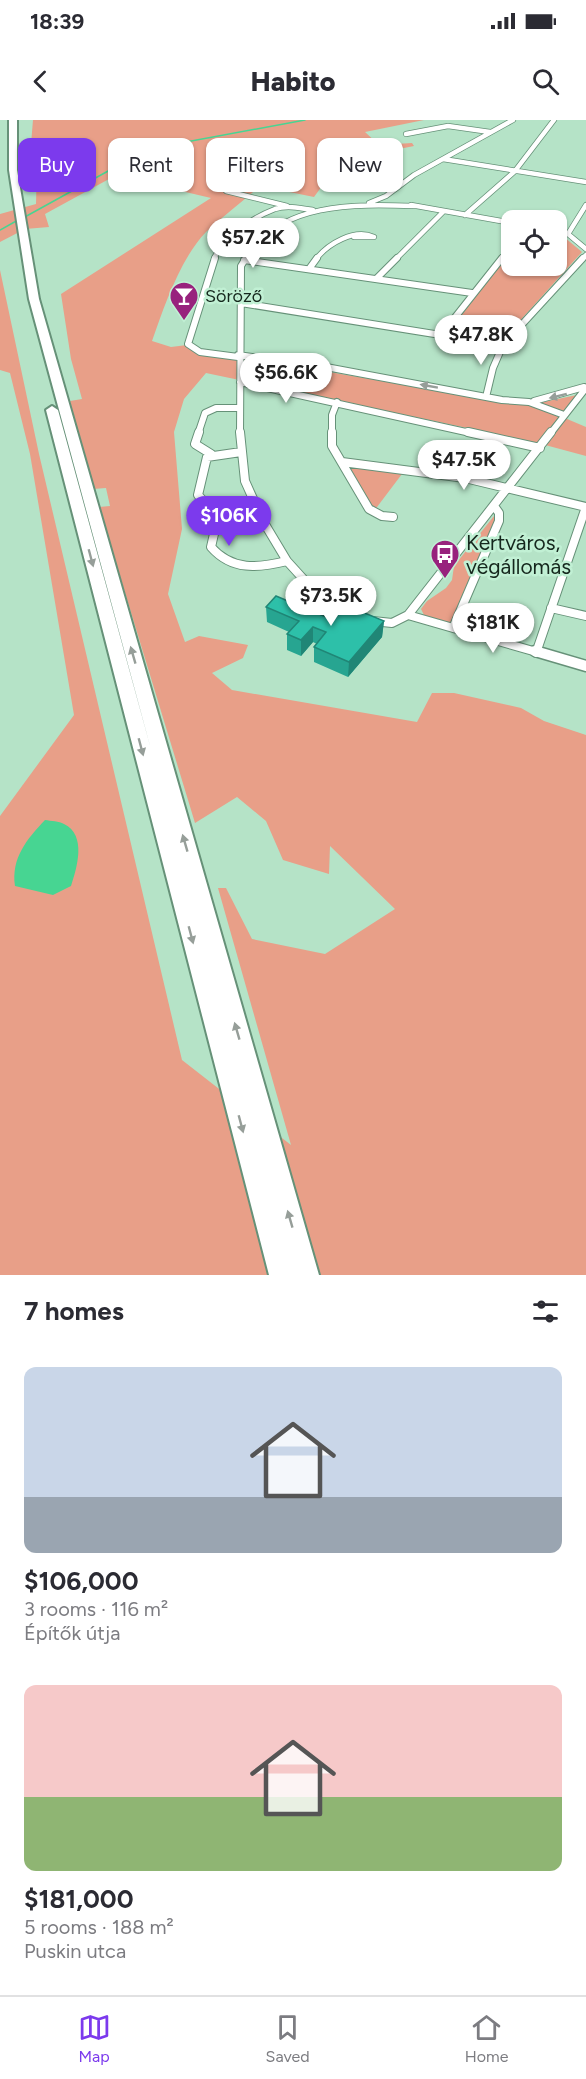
<!DOCTYPE html>
<html lang="en">
<head>
<meta charset="utf-8">
<style>
	:root { --surface:#fff; --page:#f7f7f7; --text:#2b2b33; --muted:#7c7c81; --line:#e1e1e2; --accent:#7c3aed }
	body { margin:0; font-family:Figtree,sans-serif; background:var(--page); color:var(--text); height:100vh; display:flex; flex-direction:column; font-size:22px; white-space:nowrap }
	* { box-sizing:border-box; margin:0 }
	p { font-size:20px; color:var(--muted) }
	.icon { flex:none; width:33px; height:33px; fill:none; stroke:currentColor; stroke-width:2; stroke-linecap:round; stroke-linejoin:round }
	.map { position:relative; height:1155px; overflow:hidden }
	.sheet { display:flex; flex-direction:column; background:var(--surface); flex:1 }
	.sheet>* { flex:none }
	.guide { position:absolute; left:18px; top:18px; width:550px; height:54px; display:flex; gap:12px }
	.controls { position:absolute; left:501px; top:90px; display:grid; gap:12px }
	.controls a { display:grid; place-items:center; width:66px; height:66px; border-radius:12px; background:var(--surface); box-shadow:0 2px 4px #0004; font-size:30px }
	.price { position:absolute; translate:-50% -51px; padding:0 14px; border-radius:21px; background:#fff; color:#222; font-size:20px; line-height:39px; filter:drop-shadow(0 2px 3px #0008) }
	.price::after { content:''; position:absolute; left:50%; top:36px; width:18px; height:14px; margin-left:-9px; background:inherit; clip-path:polygon(0 0,100% 0,50% 100%) }
	.price.current { background:var(--accent); color:#fff }
	ul { padding:0; list-style:none }
	li { display:grid; align-content:center; gap:12px; height:318px; padding:0 24px }
	li span { display:grid; place-items:center; height:186px; border-radius:12px; color:#555 }
	li>.icon { margin-inline-start:auto }
	span .icon { width:108px; height:108px; fill:#fffc; stroke-width:1 }
	li b { font-size:26px }
	h2 { display:flex; justify-content:space-between; align-items:center; height:72px; padding:0 24px; font-size:26px }
	.pill { padding:0 21px; border-radius:12px; background:var(--surface); box-shadow:0 2px 4px #0004; font-size:21px; line-height:54px }
	.pill.current { background:var(--accent); color:#fff }
	.status { display:flex; justify-content:space-between; align-items:center; height:42px; padding:0 30px; background:var(--surface); direction:ltr }
	.status svg { height:16px; fill:currentColor }
	header { display:flex; justify-content:space-between; align-items:center; height:78px; padding:0 24px; background:var(--surface); font-size:27px; font-weight:800 }
	.menu { display:flex; justify-content:space-around; align-items:center; height:84px; border-top:2px solid var(--line); background:var(--surface); font-size:16px; color:var(--muted) }
	.menu a { display:grid; justify-items:center; gap:3px }
	.menu .current { color:var(--accent) }
	.map>svg:first-child { display:block }
</style>
</head>
<body>
<div class="status"><b>18:39</b><svg viewBox="0 0 49 12"><path d="M0 12V9h3v3zM5 12V6h3v6zM10 12V3h3v9zM15 12V0h3v12zM26 1h20v11H26zM47 4h2v5h-2z"/></svg></div>
<header><svg class="icon" aria-label="back" viewBox="0 0 24 24"><path d="M15 5l-7 7 7 7"/></svg>Habito<svg class="icon" aria-label="search" viewBox="0 0 24 24"><circle cx="10" cy="10" r="6"/><path d="M15 15l6 6"/></svg></header>
<div class="map">
<svg width="586" height="1155" viewBox="0 0 586 1155">
	<rect width="100%" height="100%" fill="#b5e3c7"/>
	<path fill="#e89f88" d="M33,0H424L365,12L379,25L412,23L414,26L394,30L353,69L322,66L314,77L260,66C242,82 223,96 206,112C180,139 164,187 152,221L171,227L187,225L190,228L515,284L529,285L577,275L560,296L586,307V336L534,322L206,253L184,279L174,312L182,409L168,474L185,522L199,516L248,525L243,538L212,553L232,570L417,602L432,573H454L521,588L544,601L586,615V1155H0V696L74,595L30,334L10,253L0,250V150L39,334L182,940L291,1025L218,768H226L252,819L325,834L395,789L330,726L329,754L283,740L266,701L237,677L195,703L99,387L110,386L106,368L93,369L70,281L82,279L71,239L61,174L211,78L177,70L185,63L172,58L120,53L45,94L49,107L25,109L0,122V94L36,84L37,42L30,36Z
		M557,115L564,117L582,132L517,204L461,196L511,129L512,146H556Z
		M345,344L405,350L374,391Z
		M498,391L496,400L450,504L426,499L421,489L427,481L446,468L452,460L454,446Z"/>
	<path fill="#47d592" d="M45,700C51,701 59,701 64,704C87,715 77,748 71,766L53,775L15,766C11,738 27,719 45,700Z"/>
	<g fill="none" stroke-linecap="round" stroke-linejoin="round">
		<path stroke="#47d592" stroke-width="1.5" d="M23,98L148,29L305,0
			M0,110L18,100"/>
		<g stroke="#669178" stroke-width="6">
			<path id="minor-far3" d="M406,14L448,6L490,12
				M443,39L586,62
				M239,62L226,71L287,86
				M369,83L386,76L414,55L513,0
				M411,85L512,103
				M586,85L568,114L586,129
				M465,95L515,51L554,0
				M214,139C222,117 254,97 275,89C287,85 301,88 313,90
				M245,139C279,82 355,84 414,86
				M316,139C328,124 354,108 374,117H354
				M396,139L443,92
				M501,139L512,125
				M582,139L586,135"/>
		</g>
		<g stroke="#669178" stroke-width="8">
			<path id="minor-far2" d="M215,138L188,224L200,232L238,237
				M244,140L472,173
				M309,149L317,138
				M376,159L397,138
				M241,183L503,225
				M441,215L502,138
				M238,235L326,247L502,280L529,282L564,295
				M240,262L475,314
				M486,277L493,248L503,225L583,138
				M534,281L584,267
				M198,314L205,293L216,288H239
				M240,314L241,146L246,138
				M332,314V295L337,282
				M550,314L586,268"/>
		</g>
		<g stroke="#669178" stroke-width="10">
			<path id="minor-far1" d="M199,312L195,324L211,334
				M240,312L245,361L263,401L287,441L316,473L348,493
				M332,312V326L369,389L382,396L393,397
				M468,312L540,328
				M342,342L465,358L586,387
				M255,383L219,392L211,427C232,451 258,448 287,441
				M223,389L208,386L198,375L207,337L241,332
				M551,488L586,496
				M408,495L540,533
				M373,501L392,503L408,495L551,312
				M453,508L499,401V393L494,386
				M536,533L586,387"/>
		</g>
		<g stroke="#669178" stroke-width="13">
			<path id="minor" d="M535,531L586,546"/>
		</g>
		<g stroke="#669178" stroke-width="4">
			<path id="motorway" d="M9,0H17V50L39,179L319,1155H269L46,290L52,286L58,290L152,633L29,179L9,50Z"/>
		</g>
		<use href="#minor-far3" stroke="#fff" stroke-width="4.5"/>
		<use href="#minor-far2" stroke="#fff" stroke-width="6"/>
		<use href="#minor-far1" stroke="#fff" stroke-width="8"/>
		<use href="#minor" stroke="#fff" stroke-width="10"/>
		<use href="#motorway" fill="#fff" fill-rule="evenodd"/>
	</g>
	<path fill="#27a591" d="M266,487L331,499L384,501L382,517L348,557L314,542V527L317,524L313,522L301,536L287,530V514L289,512L267,502Z"/>
	<path fill="#208676" d="M384,501L382,517L348,557L349,542Z
		M313,507V522L301,536V520Z"/>
	<path fill="#2dc0a9" stroke="#208676" stroke-width="1.5" d="M276,476L331,499L343,484L384,501L349,542L314,527L326,512L313,507L301,520L287,514L299,501L266,487Z"/>
	<defs><path id="oneway-solid" d="M-6-.8H1V-3.2L6.5 0L1 3.2V.8H-6Z" transform="scale(1.5)"/></defs>
	<g fill="#969e99">
		<use href="#oneway-solid" transform="translate(429 266) rotate(-170)"/>
		<use href="#oneway-solid" transform="translate(558 276) rotate(166)"/>
		<use href="#oneway-solid" transform="translate(91 438) rotate(75)"/>
		<use href="#oneway-solid" transform="translate(133 535) rotate(-106)"/>
		<use href="#oneway-solid" transform="translate(141 627) rotate(75)"/>
		<use href="#oneway-solid" transform="translate(185 723) rotate(-106)"/>
		<use href="#oneway-solid" transform="translate(191 815) rotate(75)"/>
		<use href="#oneway-solid" transform="translate(237 911) rotate(-106)"/>
		<use href="#oneway-solid" transform="translate(241 1004) rotate(75)"/>
		<use href="#oneway-solid" transform="translate(290 1099) rotate(-106)"/>
	</g>
	<defs>
		<g id="bar-pin" transform="scale(1.5)"><path d="M0 17L-7.5 6A9.5 9.5 0 1 1 7.5 6Z" fill="#98227d" stroke="#c1f0d4"/><path d="M-6-5H6L.8 .8V4.5H3.5V6h-7V4.5H-.8V.8Z" fill="#fff"/></g>
		<g id="bus-pin" transform="scale(1.5)"><path d="M0 17L-7.5 6A9.5 9.5 0 1 1 7.5 6Z" fill="#98227d" stroke="#c1f0d4"/><path d="M-5-6H5V4H4V6H2V4H-2V6H-4V4H-5ZM-3.5-4V0h7V-4ZM-3.5 1.2v1.5H-2V1.2ZM2 1.2v1.5H3.5V1.2Z" fill="#fff"/></g>
	</defs>
	<g fill-rule="evenodd">
		<use href="#bar-pin" x="184" y="176"/>
		<use href="#bus-pin" x="445" y="434"/>
	</g>
	<g text-anchor="middle" dominant-baseline="central" stroke-width="5" stroke-linejoin="round" paint-order="stroke">
		<g font-size="18" fill="#15271d" stroke="#c1f0d4" text-anchor="start">
			<text x="205" y="176">Söröző</text>
		</g>
		<g font-size="21" fill="#15271d" stroke="#c1f0d4" text-anchor="start">
			<text x="466" y="422">Kertváros,<tspan x="466" dy="24">végállomás</tspan></text>
		</g>
	</g>
</svg>
<div class="controls">
<a><svg class="icon" aria-label="locate" viewBox="0 0 24 24"><circle cx="12" cy="12" r="6"/><path d="M12 2v4M12 18v4M2 12h4M18 12h4"/></svg></a>
</div>
<b class="price" style="left:253px;top:149px">$57.2K</b>
<b class="price" style="left:481px;top:246px">$47.8K</b>
<b class="price" style="left:286px;top:284px">$56.6K</b>
<b class="price" style="left:464px;top:371px">$47.5K</b>
<b class="price current" style="left:229px;top:427px">$106K</b>
<b class="price" style="left:331px;top:507px">$73.5K</b>
<b class="price" style="left:493px;top:534px">$181K</b>
<div class="guide">
<a class="pill current">Buy</a>
<a class="pill">Rent</a>
<a class="pill">Filters</a>
<a class="pill">New</a>
</div>
</div>
<section class="sheet">
<h2>7 homes<svg class="icon" aria-label="filters" viewBox="0 0 24 24"><path d="M4 7h16M4 17h16"/><circle cx="9" cy="7" r="2"/><circle cx="15" cy="17" r="2"/></svg></h2>
<ul>
<li><span style="background:linear-gradient(#c9d6e8 70%,#9aa5b1 0)"><svg class="icon" aria-label="home" viewBox="0 0 24 24"><path d="M3 11l9-7 9 7M6 9v11h12V9"/></svg></span><div><b>$106,000</b><p>3 rooms · 116 m²</p><p>Építők útja</p></div></li>
<li><span style="background:linear-gradient(#f6c9c9 60%,#8fb573 0)"><svg class="icon" aria-label="home" viewBox="0 0 24 24"><path d="M3 11l9-7 9 7M6 9v11h12V9"/></svg></span><div><b>$181,000</b><p>5 rooms · 188 m²</p><p>Puskin utca</p></div></li>
</ul>
</section>
<nav class="menu">
<a class="current"><svg class="icon" aria-label="map" viewBox="0 0 24 24"><path d="M3 6l6-2 6 2 6-2v14l-6 2-6-2-6 2zM9 4v14M15 6v14"/></svg>Map</a>
<a><svg class="icon" aria-label="saved" viewBox="0 0 24 24"><path d="M7 4h10v16l-5-4-5 4z"/></svg>Saved</a>
<a><svg class="icon" aria-label="home" viewBox="0 0 24 24"><path d="M3 11l9-7 9 7M6 9v11h12V9"/></svg>Home</a>
</nav>
</body>
</html>
